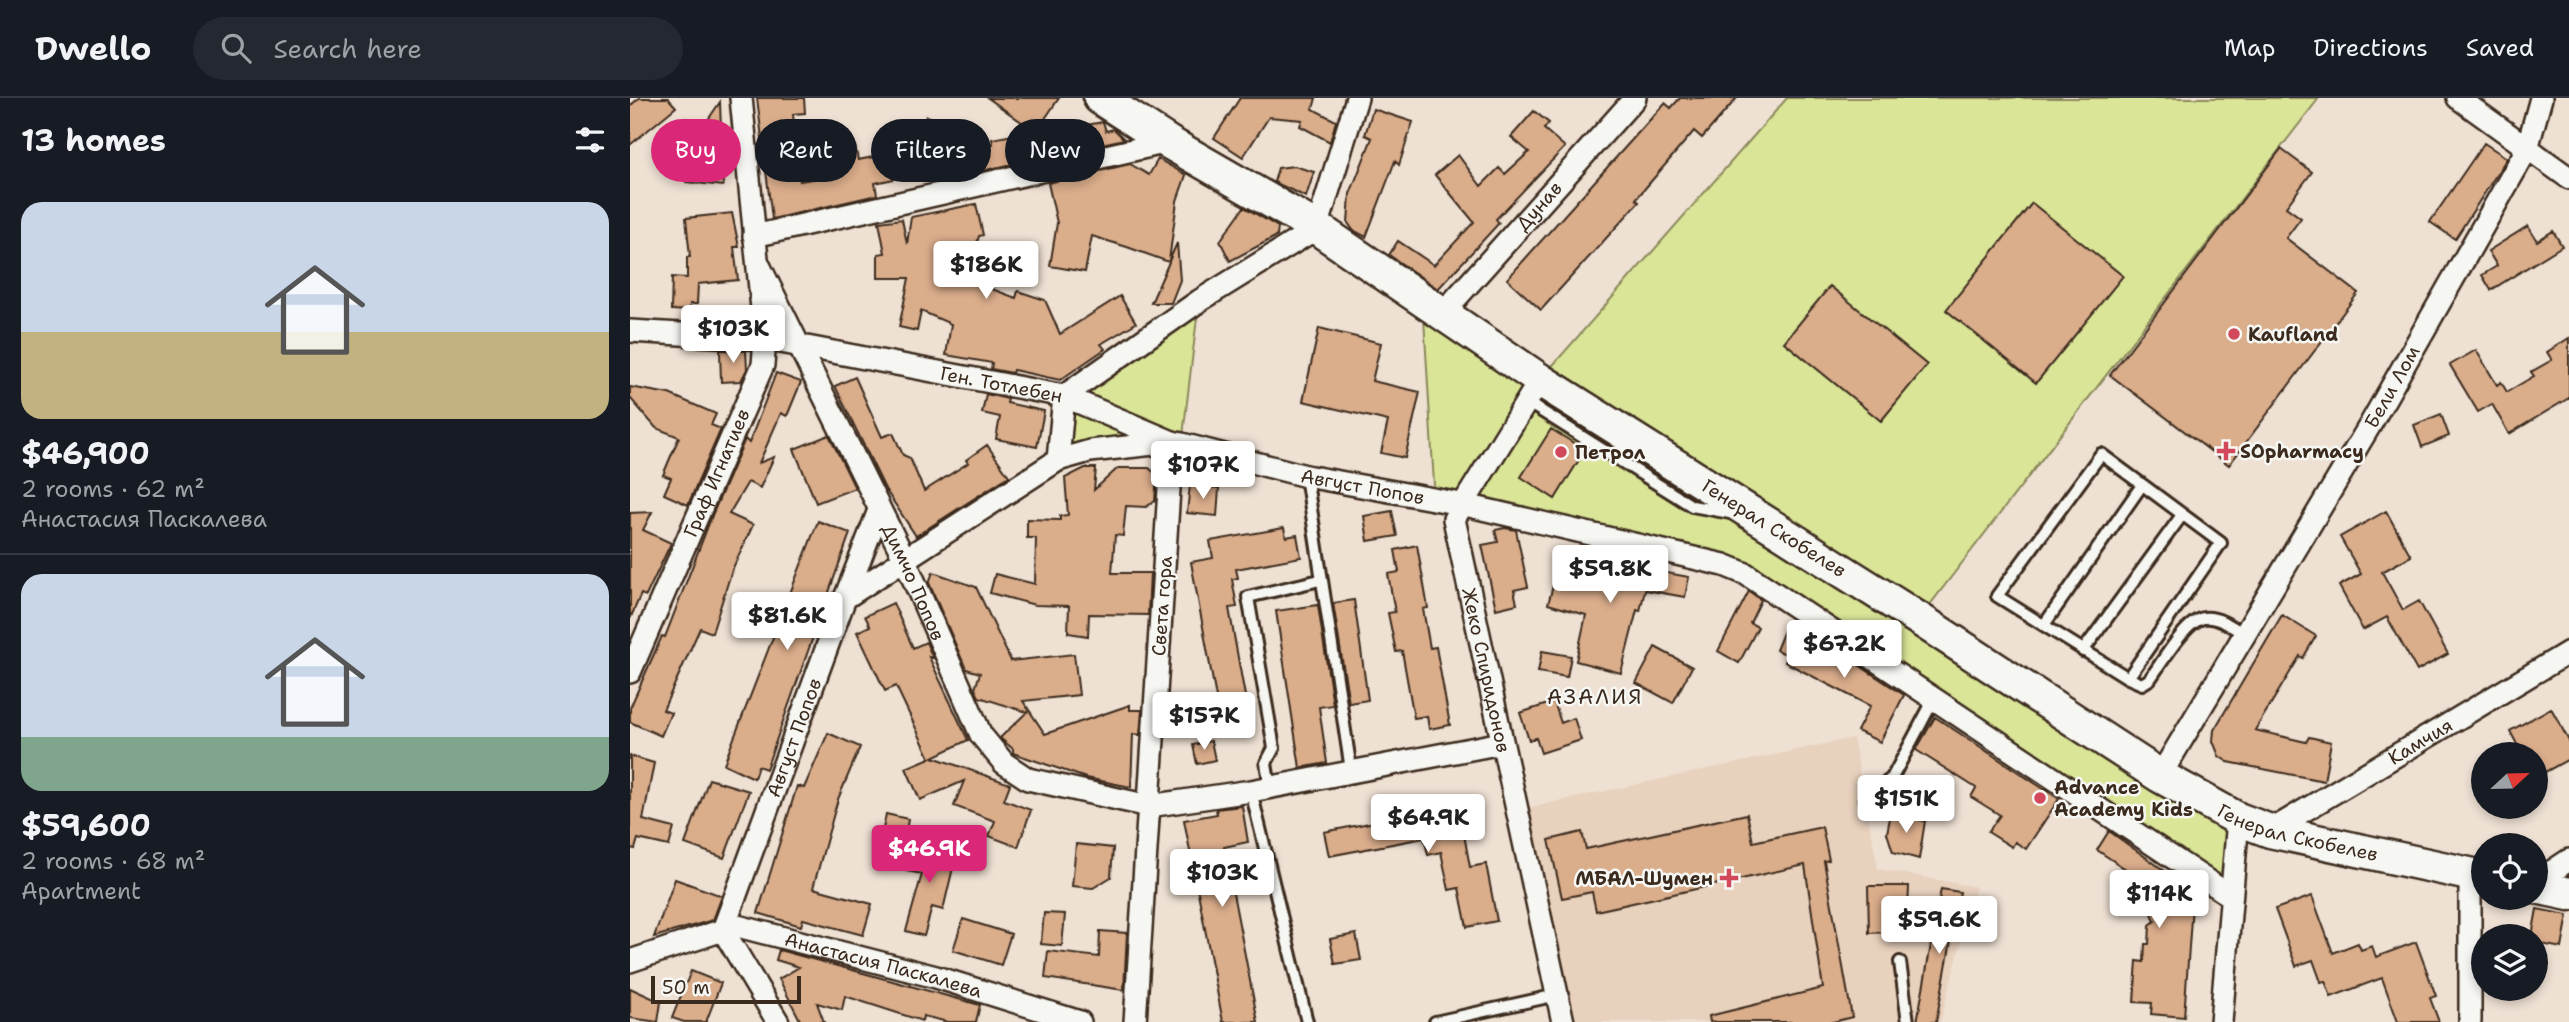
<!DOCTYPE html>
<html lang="en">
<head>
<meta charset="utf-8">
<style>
	:root { --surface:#171b24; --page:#242831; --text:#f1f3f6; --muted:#9ea1a6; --line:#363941; --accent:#db2777 }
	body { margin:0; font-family:"Shantell Sans",sans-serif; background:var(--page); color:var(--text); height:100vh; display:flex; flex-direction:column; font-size:26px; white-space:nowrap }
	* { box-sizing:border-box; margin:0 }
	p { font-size:23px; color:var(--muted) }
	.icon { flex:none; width:38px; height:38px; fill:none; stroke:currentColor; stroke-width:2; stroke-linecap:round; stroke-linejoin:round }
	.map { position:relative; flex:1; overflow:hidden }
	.drawer { display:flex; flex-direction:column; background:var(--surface); width:630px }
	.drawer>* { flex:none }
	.guide { position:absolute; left:21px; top:21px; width:665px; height:63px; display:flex; gap:14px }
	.needle { width:46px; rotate:68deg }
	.controls { position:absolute; left:1841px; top:644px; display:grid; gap:14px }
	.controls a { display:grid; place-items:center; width:77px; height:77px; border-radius:50%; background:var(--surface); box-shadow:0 4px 10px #0003; font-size:35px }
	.scale { position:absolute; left:21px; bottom:18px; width:150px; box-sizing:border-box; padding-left:7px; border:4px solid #3b2a1e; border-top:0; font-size:19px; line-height:24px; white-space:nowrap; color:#3b2a1e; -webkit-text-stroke:5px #f6f6f2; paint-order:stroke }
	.price { position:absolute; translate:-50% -60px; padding:0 16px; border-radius:7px; background:#fff; color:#222; font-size:23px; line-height:46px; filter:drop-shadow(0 2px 4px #0008) }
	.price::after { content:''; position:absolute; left:50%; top:42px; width:21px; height:16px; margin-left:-10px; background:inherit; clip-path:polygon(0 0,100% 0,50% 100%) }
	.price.on { background:var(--accent); color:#fff }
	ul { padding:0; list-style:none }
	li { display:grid; align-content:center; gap:14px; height:371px; padding:0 21px }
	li+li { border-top:2px solid var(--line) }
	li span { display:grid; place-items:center; height:217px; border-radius:21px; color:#555 }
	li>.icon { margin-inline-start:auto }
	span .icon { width:126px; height:126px; fill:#fffc; stroke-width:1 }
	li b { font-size:30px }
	h2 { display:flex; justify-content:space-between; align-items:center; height:84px; padding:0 21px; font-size:30px }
	.pill { padding:0 24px; border-radius:32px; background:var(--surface); box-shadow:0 4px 10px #0003; font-size:24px; line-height:63px }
	.pill.on { background:var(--accent); color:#fff }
	header { display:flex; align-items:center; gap:42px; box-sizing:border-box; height:98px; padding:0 35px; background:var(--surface); border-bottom:2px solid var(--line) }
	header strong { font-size:33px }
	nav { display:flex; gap:38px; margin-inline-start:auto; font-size:24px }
	.search { width:490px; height:63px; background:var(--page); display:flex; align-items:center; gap:18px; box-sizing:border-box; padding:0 24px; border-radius:38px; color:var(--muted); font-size:26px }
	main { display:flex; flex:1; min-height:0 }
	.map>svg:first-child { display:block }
</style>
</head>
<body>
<header>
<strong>Dwello</strong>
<div class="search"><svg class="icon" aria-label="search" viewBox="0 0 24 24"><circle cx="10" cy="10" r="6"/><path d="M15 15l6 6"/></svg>Search here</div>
<nav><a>Map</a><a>Directions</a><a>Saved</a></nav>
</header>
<main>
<section class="drawer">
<h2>13 homes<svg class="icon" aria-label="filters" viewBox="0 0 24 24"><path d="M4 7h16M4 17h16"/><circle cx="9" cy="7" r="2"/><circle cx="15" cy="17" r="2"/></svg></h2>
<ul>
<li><span style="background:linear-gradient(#c9d6e8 60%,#c2b280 0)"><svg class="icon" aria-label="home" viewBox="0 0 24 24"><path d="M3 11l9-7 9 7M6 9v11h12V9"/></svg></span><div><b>$46,900</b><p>2 rooms · 62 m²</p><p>Анастасия Паскалева</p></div></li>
<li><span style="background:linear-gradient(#c9d6e8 75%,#7fa58c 0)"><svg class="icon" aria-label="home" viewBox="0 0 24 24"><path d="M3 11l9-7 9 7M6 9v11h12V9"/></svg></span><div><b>$59,600</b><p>2 rooms · 68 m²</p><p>Apartment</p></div></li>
</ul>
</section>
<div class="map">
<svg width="1939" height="924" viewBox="0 0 1939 924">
	<rect width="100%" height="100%" fill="#eee0d3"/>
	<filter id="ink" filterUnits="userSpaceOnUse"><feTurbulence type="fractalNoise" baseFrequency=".0143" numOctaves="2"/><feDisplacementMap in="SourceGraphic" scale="14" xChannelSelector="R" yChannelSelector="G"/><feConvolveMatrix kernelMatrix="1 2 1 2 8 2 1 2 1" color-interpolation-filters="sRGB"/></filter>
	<g filter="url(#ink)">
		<path fill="#e8d1bd" d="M1223,640L1248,771L1346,789L1310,924H933L887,712Z"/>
		<path fill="#dae597" stroke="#8a885a" stroke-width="2" d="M1157,0H1689L1289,521L1608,721L1599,797L1116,476L805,403L793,204L910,282Z
			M569,203L552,346L428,362L434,298Z"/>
		<path fill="#daad8b" stroke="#3b2a1e" stroke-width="2" d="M9,0H38L46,9L0,47V8Z
			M127,0H174L175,15L163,16L170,83L211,76L206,51L225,48L228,62L259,56L264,81L245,85L247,97L142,121Z
			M358,0H429L404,37L473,24L476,33L484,31L494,41L334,77L330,53L363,46L362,41L404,33Z
			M610,0H686L683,11L706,23L700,44L670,28L672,22L639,19L613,59L584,40Z
			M1050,0H1107L1072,40L1064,33L1006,101L1009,104L911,212L877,181L1035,5L1041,10Z
			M90,4L93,88L56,84L57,22L69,35Z
			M743,11L783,24L769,67L765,63L736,139L723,132L718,125L720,96L742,40L735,37Z
			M904,13L919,25L914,31L935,49L866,121L869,125L808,191L759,157L768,143L804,167L844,124L805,77L828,57L851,88L869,70L875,76L899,54L881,39Z
			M296,18L311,23L308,38L291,32Z
			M1854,45L1877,60L1825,141L1800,124Z
			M1651,51L1682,74L1656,109L1671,120L1656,140L1728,195L1599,367L1480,277Z
			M528,61L556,77L547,103L539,163L547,145L550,182L541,205H521L539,164L497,149L462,138L455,174L420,168L427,125L418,85L500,66L519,77Z
			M664,68L684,74L676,99L644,84L648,70Z
			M1402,105L1493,178L1406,285L1316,212Z
			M346,106L353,137L349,138L337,182L386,200L388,193L415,202L430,236L490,198L506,225L471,246L475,251L430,282L383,272L382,275L361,271L362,265L316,257L321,226L291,213L287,233L269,229L279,180H248V156L255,155L249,124L272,121L277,146L281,119Z
			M614,109L648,129L647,138L600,163L590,143Z
			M102,115L109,149H104L108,182L68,186L67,206H60V213L41,212L42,179L57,180V159H60L56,120Z
			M1898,128L1907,143L1923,133L1932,148L1861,192L1852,177L1867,168L1858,153Z
			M1200,188L1297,267L1251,323L1154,244Z
			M689,230L751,245L742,283L790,294L775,360L751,355L758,323L673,303Z
			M1939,240V300L1879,336L1862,306L1848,314L1820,267L1846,252L1867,287L1871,284L1877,294L1904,278L1901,274L1922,262L1917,254Z
			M90,252L116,253L117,271L111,283L91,284Z
			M146,275L171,284L157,318L151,315L129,365L144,359L130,390L118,384L99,416L123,427L102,472L82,535L70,530L33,612L41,615L31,638L0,624V610L32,538L35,539L83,415L115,341L119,345Z
			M225,279L252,339L263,335L273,357L280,360L294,393L338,365L336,362L357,347L379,378L286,438L255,391L205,288Z
			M0,289L39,296L86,316L81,327L91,331L58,407L34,396L41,380L33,377L49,339L26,330L0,300Z
			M356,296L378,301L377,305L414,313L407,349L366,341L370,319L352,315Z
			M1811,316L1819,338L1792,349L1784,327Z
			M921,331L955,352L925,401L891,379Z
			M199,337L225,390L186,405L164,351Z
			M455,370H466L464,392L488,370H519L527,377L525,403L516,409L496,408L493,438L485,437L482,475H520L518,517L459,516L458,538L438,535L439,508L405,507L360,495L365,476L405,486L406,440H397V421L430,422V418L438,417L435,380Z
			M560,387L589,390L587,418L557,415Z
			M762,413L767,438L738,443L734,418Z
			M1756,413L1781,458L1752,474L1773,512L1789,503L1818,556L1787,573L1757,519L1733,532L1709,488L1731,476L1710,439Z
			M22,414L13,432L41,445L16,498L11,496L0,521V415Z
			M188,423L220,435L136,671L128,668L124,680L94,666Z
			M654,430L656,439L667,437L671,459L606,471L608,480L602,481L607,509L599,510L617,609L610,611L614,634L593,638L561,464L583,460L580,443Z
			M875,430L886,432L898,489L884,492L887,506L866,511L852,447L868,444L865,432Z
			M787,447L798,510L793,511L800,550L806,549L820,627L799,631L797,618L784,620L772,553L766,554L758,515L765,514L758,476L769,474L765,452Z
			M968,456L1021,469L1020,472L1059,479L1055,499L1015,492L1010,513L1007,512L991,575L946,563L956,517L918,506L928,469L963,478Z
			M303,474L346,489L381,563L444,556L449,597L393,603L415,636L500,607V612H512L510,637L503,636L501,689L456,680L383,655V651L370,640L397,614L349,599L345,591L350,575L336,571L299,485Z
			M1119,493L1131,502L1120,525L1128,529L1109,565L1088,553Z
			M724,502L738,602L719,605L703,505Z
			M263,505L283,550L296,544L303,560L299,559L338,642L303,659L380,686L374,702L401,712L388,749L359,738L365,723L324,708L334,683L290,702L276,670L300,660L266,588L255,593L227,534L240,528L235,518Z
			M688,507L703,607L689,609L697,665L670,670L646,513Z
			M1652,517L1686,538L1673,560L1670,558L1625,632L1676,644L1679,639L1701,644L1694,683L1598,664L1589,658L1583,643L1584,632Z
			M1155,530L1221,562L1274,597L1250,644L1227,633L1240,608L1155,564L1158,557L1146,552Z
			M1025,549L1062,569L1043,605L1006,585Z
			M912,553L941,558L937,579L908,574Z
			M924,604L931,625L944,620L951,642L911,655L906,640L899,642L890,615Z
			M1921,610L1939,643V661L1906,679V656H1892L1880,633Z
			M1305,619L1429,701L1396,751L1385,744L1382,749L1358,734L1370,717L1341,699L1346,690L1286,652Z
			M198,635L230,649L208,701L183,790L242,806L233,837L173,821L171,828L128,815L167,688L174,690Z
			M581,643L585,662L567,666L563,647Z
			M0,658L24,665L13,722L44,730L39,748L8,741L5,751L0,750Z
			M79,681L119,693L94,760L55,746Z
			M612,708L618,744L594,749L628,924H593L554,722L587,716L586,711Z
			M815,710L817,723L831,720L840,769L856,766L867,823L837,829L829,790L819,792L811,754L798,757L794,740L699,758L694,734Z
			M1261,715L1295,723L1289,761L1263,754L1257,735Z
			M256,716L278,721L274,746L251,741Z
			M1117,716L1123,744L1192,729L1199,762L1194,763L1222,919L1203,924H1080L1079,918L1193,890L1175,767L966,813L962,794L932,800L919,742L952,734L956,751Z
			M1479,733L1563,793L1554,919L1521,916L1522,905L1504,904L1507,863L1514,864L1515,846H1519L1520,827L1525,823L1515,797L1509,798L1500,774L1467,752Z
			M446,746L483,750L481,779L463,790L442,788Z
			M279,750L326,757L313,812L302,809L294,838L276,833L292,776L276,773Z
			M45,781L92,798L83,822L24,839Z
			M1238,788H1279L1278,812L1266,808L1262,834L1239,835Z
			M1311,791L1330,794L1306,924H1287Z
			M1682,798L1703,855L1728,845L1731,852L1742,848L1746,859L1786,844L1806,898L1800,900L1809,924H1768L1752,880L1701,899L1695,883L1691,884L1683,862L1666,868L1645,811Z
			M1907,811L1938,817L1932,850L1906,845V838H1902Z
			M414,815L435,816L432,848L411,846Z
			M333,821L381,836L371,867L323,852Z
			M470,833L497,835L494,892L415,880L418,853L469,859Z
			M726,836L731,862L705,866L700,841Z
			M149,852L350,907L346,924H318L293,918L292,923L215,898L212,912L187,905L194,924H171L149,881L169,869L146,862Z
			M61,873L91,885L76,924H54L42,920Z
			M0,890L31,904L28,924L0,920Z"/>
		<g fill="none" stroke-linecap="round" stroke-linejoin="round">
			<g stroke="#3b2a1e" stroke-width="16">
				<path id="lane" d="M897,304L1062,408L1100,415
					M1471,356L1591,445L1498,580L1367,498Z
					M676,378L721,672
					M1414,527L1512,387
					M1453,553L1552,417
					M1498,580L1512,586L1520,581C1531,566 1556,522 1574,520C1587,518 1603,529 1614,536
					M640,689L636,665L644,650L618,499L690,482
					M621,693L677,924
					M1235,701L1262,680L1304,601
					M1270,864L1278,924
					M805,924L927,897"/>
			</g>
			<g stroke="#3b2a1e" stroke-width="26">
				<g id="street">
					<path d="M1828,0L1939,80"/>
					<path d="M124,138L538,44"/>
					<path id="s1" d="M128,165L275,462L351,637L374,665L398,681L519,708L621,693L872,645"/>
					<path id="s2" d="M812,216L1005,0"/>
					<path id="s3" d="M0,233L135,241L434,298L569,203L687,130L727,0"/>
					<path id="s4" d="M910,282L824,421L933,924"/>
					<path d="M428,362L434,298L542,344L505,924"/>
					<path d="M215,500L249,412"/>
					<path id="s5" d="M0,574L133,267L135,241L111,0"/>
					<path id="s6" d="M1530,678L1740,327L1897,51L1911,0"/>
					<path id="s7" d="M1640,733L1939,554"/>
					<path d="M1840,776V924"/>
					<path d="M1906,784L1939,762"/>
					<path id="s8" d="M96,825L306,879L450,924"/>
					<path d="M93,832L148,924"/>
					<path id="s9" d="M0,863L93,832L215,500L428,362L460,353L542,344L552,346L676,378L831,406L1094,467L1116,476L1599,797"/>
					<path d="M1591,924L1608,721"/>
				</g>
			</g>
			<g stroke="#3b2a1e" stroke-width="37">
				<g id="secondary">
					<path id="s10" d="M470,0L538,44L687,130L910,282L1289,521L1530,678L1608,721L1640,733L1853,779"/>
					<path d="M1906,789L1939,796"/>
				</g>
			</g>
			<use href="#lane" stroke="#f6f6f2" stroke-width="10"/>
			<use href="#street" stroke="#f6f6f2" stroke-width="21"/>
			<use href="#secondary" stroke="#f6f6f2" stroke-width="32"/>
		</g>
	</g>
	<g fill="#d1495b" stroke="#f6f6f2" stroke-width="2.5">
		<circle cx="1604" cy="236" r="7"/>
		<path d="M1592.5 342.5h7v7h7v7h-7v7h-7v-7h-7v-7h7z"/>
		<circle cx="931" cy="354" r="7"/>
		<circle cx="1410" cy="700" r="7"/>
		<path d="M1095.5 769.5h7v7h7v7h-7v7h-7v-7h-7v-7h7z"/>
	</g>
	<g text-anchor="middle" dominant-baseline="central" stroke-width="5" stroke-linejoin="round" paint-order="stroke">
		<g font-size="19" fill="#3b2a1e" stroke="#f6f6f2">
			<text stroke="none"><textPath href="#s2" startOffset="145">Дунав</textPath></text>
			<text stroke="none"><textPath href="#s3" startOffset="376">Ген. Тотлебен</textPath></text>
			<text stroke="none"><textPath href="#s6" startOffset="453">Бели Лом</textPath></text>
			<text stroke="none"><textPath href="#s5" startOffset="217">Граф Игнатиев</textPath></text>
			<text stroke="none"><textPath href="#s9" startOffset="1017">Август Попов</textPath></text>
			<text stroke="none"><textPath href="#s10" startOffset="800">Генерал Скобелев</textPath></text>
			<text stroke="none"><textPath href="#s1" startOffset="355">Димчо Попов</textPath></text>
			<text transform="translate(532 508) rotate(-86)">Света гора</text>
			<text stroke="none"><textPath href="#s4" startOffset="318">Жеко Спиридонов</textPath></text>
			<text stroke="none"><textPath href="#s9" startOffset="303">Август Попов</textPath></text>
			<text stroke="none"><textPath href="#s7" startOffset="175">Камчия</textPath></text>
			<text stroke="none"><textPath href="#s10" startOffset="1409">Генерал Скобелев</textPath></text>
			<text stroke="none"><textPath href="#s8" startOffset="163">Анастасия Паскалева</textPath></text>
		</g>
		<g font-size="19" font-weight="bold" fill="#3b2a1e" stroke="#f6f6f2" text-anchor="start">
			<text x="1618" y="236">Kaufland</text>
			<text x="1610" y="353">SOpharmacy</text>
			<text x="945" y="354">Петрол</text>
			<text x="1424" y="689">Advance<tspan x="1424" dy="22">Academy Kids</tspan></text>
			<text x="1083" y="780" text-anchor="end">МБАЛ-Шумен</text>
		</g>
		<g font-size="21" letter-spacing="2" fill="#3b2a1e" stroke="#f6f6f2">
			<text x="965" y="599">АЗАЛИЯ</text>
		</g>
	</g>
</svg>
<div class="controls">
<a><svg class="needle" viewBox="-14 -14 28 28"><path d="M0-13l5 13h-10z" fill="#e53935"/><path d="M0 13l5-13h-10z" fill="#9ea1a6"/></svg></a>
<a><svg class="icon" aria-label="locate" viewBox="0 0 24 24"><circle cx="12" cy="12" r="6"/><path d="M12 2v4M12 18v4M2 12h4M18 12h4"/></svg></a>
<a><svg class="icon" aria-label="layers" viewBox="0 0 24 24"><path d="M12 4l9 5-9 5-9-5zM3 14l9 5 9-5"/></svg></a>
</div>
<div class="scale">50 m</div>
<b class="price" style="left:356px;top:203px">$186K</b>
<b class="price" style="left:103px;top:267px">$103K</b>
<b class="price" style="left:573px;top:403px">$107K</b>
<b class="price" style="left:980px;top:507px">$59.8K</b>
<b class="price" style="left:157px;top:554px">$81.6K</b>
<b class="price" style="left:1214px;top:582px">$67.2K</b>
<b class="price" style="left:574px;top:654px">$157K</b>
<b class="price" style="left:1276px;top:737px">$151K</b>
<b class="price" style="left:798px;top:756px">$64.9K</b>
<b class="price on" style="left:299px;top:787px">$46.9K</b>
<b class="price" style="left:592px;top:811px">$103K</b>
<b class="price" style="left:1529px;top:832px">$114K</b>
<b class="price" style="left:1309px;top:858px">$59.6K</b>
<div class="guide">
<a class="pill on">Buy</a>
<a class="pill">Rent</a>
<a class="pill">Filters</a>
<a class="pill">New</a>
</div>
</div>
</main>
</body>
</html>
